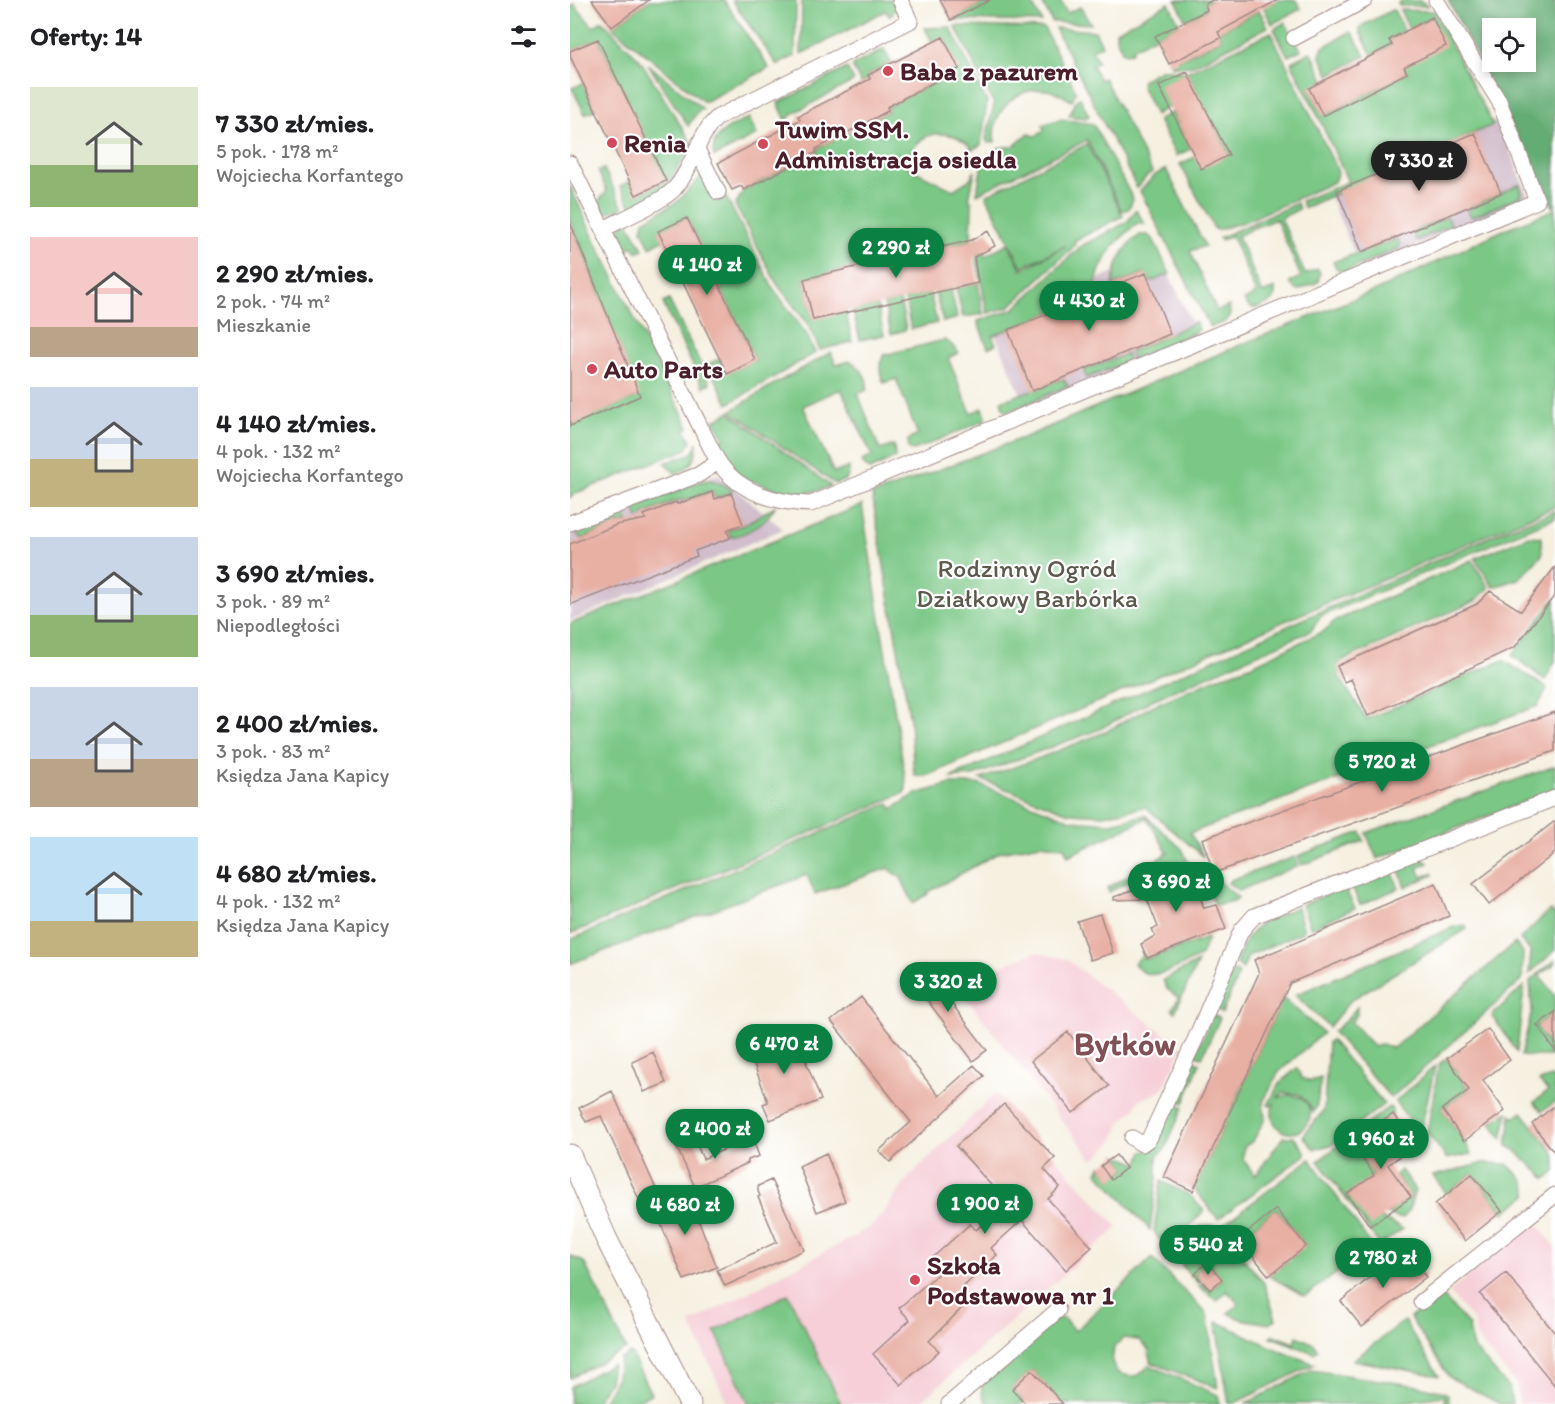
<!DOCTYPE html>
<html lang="pl">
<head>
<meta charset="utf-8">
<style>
	:root { --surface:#fff; --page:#f6f6f6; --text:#202124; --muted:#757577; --accent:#0b8043 }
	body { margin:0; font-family:Itim,sans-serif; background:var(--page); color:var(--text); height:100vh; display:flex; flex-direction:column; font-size:22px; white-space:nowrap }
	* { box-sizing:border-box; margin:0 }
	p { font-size:20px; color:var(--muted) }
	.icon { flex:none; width:33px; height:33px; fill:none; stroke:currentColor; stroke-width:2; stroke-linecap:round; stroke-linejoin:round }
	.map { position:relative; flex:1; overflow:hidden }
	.side { display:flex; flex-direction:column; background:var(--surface); width:570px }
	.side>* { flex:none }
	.controls { position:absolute; left:912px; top:18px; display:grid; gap:12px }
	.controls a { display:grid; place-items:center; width:54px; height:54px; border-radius:0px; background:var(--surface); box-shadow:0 3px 9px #0003; font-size:30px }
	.price { position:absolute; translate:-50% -51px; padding:0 14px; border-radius:21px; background:var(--accent); color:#fff; font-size:20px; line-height:39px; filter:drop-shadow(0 2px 3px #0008) }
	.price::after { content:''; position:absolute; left:50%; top:36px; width:18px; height:14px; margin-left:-9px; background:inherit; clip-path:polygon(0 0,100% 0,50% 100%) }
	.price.current { background:#222; color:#fff }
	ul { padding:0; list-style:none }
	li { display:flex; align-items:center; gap:18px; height:150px; padding:0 30px }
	li span { display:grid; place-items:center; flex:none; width:168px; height:120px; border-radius:0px; color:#555 }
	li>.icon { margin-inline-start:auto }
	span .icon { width:72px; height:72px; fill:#fffc; stroke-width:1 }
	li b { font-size:26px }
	h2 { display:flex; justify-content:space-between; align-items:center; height:72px; padding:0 30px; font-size:26px }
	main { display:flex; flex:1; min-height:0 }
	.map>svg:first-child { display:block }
</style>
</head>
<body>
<main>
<section class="side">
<h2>Oferty: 14<svg class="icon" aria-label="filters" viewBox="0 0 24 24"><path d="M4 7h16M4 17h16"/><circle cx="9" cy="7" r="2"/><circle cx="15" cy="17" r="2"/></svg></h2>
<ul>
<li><span style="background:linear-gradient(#dfe7d0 65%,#8fb573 0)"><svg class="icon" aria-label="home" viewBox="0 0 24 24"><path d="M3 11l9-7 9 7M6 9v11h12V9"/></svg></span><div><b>7 330 zł/mies.</b><p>5 pok. · 178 m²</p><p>Wojciecha Korfantego</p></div></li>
<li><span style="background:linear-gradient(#f6c9c9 75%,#b9a48a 0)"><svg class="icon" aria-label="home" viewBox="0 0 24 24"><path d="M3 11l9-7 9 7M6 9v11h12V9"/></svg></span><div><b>2 290 zł/mies.</b><p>2 pok. · 74 m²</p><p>Mieszkanie</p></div></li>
<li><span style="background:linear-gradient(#c9d6e8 60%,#c2b280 0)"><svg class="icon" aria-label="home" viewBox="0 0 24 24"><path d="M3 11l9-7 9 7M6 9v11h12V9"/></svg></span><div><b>4 140 zł/mies.</b><p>4 pok. · 132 m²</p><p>Wojciecha Korfantego</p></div></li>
<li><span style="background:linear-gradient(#c9d6e8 65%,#8fb573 0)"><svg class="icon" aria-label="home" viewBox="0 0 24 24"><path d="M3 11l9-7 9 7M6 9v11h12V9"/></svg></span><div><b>3 690 zł/mies.</b><p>3 pok. · 89 m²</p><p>Niepodległości</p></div></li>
<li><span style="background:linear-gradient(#c9d6e8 60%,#b9a48a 0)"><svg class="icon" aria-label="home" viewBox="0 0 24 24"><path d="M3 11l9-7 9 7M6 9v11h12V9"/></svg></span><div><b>2 400 zł/mies.</b><p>3 pok. · 83 m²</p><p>Księdza Jana Kapicy</p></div></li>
<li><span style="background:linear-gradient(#bfe0f5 70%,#c2b280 0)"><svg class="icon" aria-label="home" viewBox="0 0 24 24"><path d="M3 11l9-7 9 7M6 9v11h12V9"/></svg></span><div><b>4 680 zł/mies.</b><p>4 pok. · 132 m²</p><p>Księdza Jana Kapicy</p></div></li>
</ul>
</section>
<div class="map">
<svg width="985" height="1404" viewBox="0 0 985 1404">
	<rect width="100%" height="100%" fill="#fff"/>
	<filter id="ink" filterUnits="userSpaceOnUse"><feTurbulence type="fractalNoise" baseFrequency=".0167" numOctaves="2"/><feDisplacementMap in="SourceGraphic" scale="12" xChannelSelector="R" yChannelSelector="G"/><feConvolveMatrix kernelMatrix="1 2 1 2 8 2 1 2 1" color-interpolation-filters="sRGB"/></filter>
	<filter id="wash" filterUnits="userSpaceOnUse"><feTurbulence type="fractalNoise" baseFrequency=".008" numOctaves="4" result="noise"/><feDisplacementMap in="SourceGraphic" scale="24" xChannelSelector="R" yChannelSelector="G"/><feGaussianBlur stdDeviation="1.35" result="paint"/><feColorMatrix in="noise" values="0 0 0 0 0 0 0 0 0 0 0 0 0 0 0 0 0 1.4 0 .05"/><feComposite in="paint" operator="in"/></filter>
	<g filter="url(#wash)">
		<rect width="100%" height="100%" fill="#f5f0e0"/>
		<path fill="#f6cfd9" d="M465,952L496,959L612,1048L592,1091L569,1100L564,1110L551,1122L542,1143L523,1160L385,984Z
			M426,1093L548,1227L348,1404H158L120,1323L283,1237L301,1226L313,1213L339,1177Z
			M966,1223L985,1246V1404H950L946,1385L907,1338L904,1322L879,1292L925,1254Z"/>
		<path fill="#d1bdcb" d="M928,122L959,198L791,269L759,194Z
			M589,254L628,336L457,409L420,322Z
			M148,474L213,529L0,621V527Z"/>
		<path fill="#7ac786" stroke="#627358" stroke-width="1.5" d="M79,0H154L199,68L134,102L42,27Z
			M162,0H226L225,56L207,65Z
			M232,0H324C327,6 325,12 320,16L315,11L231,54Z
			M407,0H460L472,22L381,20L410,5Z
			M471,0H490L497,13L510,7L521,24L482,22Z
			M606,0H642L635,4L637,10L616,21Z
			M684,0L698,27L624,65L610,67L601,65L609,61L608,60L652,39L648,32L689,11Z
			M690,0L702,3L708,0H726L731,9L702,24Z
			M833,0L851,1L858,6H830L828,3Z
			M599,3L609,24L563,48L562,52L553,53L546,38V31Z
			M4,4L23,27L32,21L70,60L123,145L95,188L61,207L50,186L60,181L67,195L95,181L28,39L0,51V8Z
			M822,10H824L834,31L819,40L822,45L802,55L790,32V29L793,25Z
			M830,10L864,11L923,125L734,208L731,201L778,182L748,116L721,62L740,52L742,53L754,80L739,89L754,116L837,73L834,67L862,17L839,29Z
			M715,22L731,50L718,56L704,29Z
			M385,26L474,28L506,91L502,101C493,96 486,91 476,90C447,86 419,113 425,142L418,143L416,139L424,104Z
			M380,27L417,102L411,145L401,150L400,146C395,142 390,138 384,136C358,128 341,142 337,167L383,190L399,180L405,171L399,199L402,203L401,240L234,279L243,319L276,312L282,342L250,350L237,323L207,284L165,205L174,190L247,153L246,149L318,111L317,107L389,70L373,37L362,42L355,28Z
			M485,28L525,31L532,45L522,50L528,62L522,65L530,80L534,78L582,172L576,177L567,188Z
			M701,32L768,172L764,182L674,222L647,230L644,228L610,164L625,157L659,154L617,73L600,106L585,115L571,85L572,80L592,69L617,72Z
			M780,32L783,34L795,56L759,75L750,55L753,47Z
			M314,49L321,63L298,75L300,79L291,83L282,66Z
			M78,64L133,109L128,111L118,126Z
			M277,68L284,81L224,113L216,120L208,103Z
			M13,83L25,110L15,114L2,88Z
			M510,98L519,116L516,118L499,116L507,99Z
			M602,112L621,149L606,156L588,120Z
			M179,118L187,135L144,157C139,134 161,127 179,118Z
			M490,119L523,124L563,199L559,209L552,211L517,140L407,194L412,162L417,159L422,157V153L428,151V148L444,146L459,133L464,136C469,135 474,133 474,127L472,125Z
			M517,144L553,216L504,241L505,245L439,307L417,313L407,259L405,237L415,256L438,243L452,270L495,246L452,267L416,195Z
			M34,169L53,208L37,213L33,210L28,202L37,191L28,171Z
			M596,169L635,246L620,251L647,311L659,306C663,322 653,323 640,327L570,191L585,175Z
			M134,174L148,201L156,197L203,288L237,335L245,353L158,404L138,364L150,359L158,373L185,360L117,218L89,231L93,240L80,247L72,230L74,221L108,201Z
			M950,184L952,194L949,197L902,217L898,212L901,207Z
			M0,185L21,232L119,427L115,430L121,441L117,449L6,493L0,498V425L69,396L7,237L0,223Z
			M727,203L729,209L711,218L735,274L748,269L750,273L748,282L729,290H726L719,282L731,277L706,219L684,228L682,223Z
			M985,209V507C913,535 843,568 771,597L356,776H347L344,774L340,721L302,495L460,435L670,345L814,287L931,231Z
			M566,210L575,224H566L543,246L530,269L522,296L422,336L426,344L418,348L408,323V321L444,309L511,246L557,222Z
			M877,217L881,225L847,240L844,237V232L847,230Z
			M58,222L73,249L67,252L64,247L51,249C45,235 45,230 58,222Z
			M680,224L682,229L668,236L692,293L705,288V297L703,301C691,306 681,315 674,300L686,294L662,236L651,240L649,238Z
			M570,235H578L583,239L600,274L580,282L575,273L543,285C545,264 552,247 570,235Z
			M827,239L829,242V248L774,272L767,269L763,262Z
			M408,283L413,314L393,317L386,288Z
			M381,289L387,317L385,319L373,322L365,292Z
			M360,293L367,323L341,329L335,299Z
			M99,300L140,383L133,387L93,303Z
			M330,300L336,329L335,330L321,334L314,304Z
			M307,305L314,335L290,340L283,311Z
			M625,322L629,329L626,332L562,359L560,352Z
			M374,340L380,343L389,353L378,358L401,413L413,408L416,417L414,421L342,451L338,448V440L348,435L326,379L314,383C309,372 308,366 314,355Z
			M261,352L266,365L280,361C290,367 299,378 297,390L288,394L310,450L324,445L325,458L300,470L294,465L292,461L302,456L271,389L233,406L264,473L279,467V473L276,480L265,484L161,411L199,387Z
			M557,354L558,361L517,378L514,372L516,369Z
			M493,379L498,386L437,412L433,408L431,401Z
			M159,412L261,486C233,498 215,493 188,483C180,480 169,477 163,471C156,464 151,451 146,443L154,438L144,421Z
			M127,442C127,457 121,469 105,473L95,463L122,453Z
			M141,480L152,484L162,490L161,493L145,498L142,491L124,498L106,501L74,514L73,517L70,518H68L64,507L131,481Z
			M292,505L336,783V789L334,793L0,934V624Z
			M205,506C198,522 176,535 161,537L158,530L174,525Z
			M54,510L58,522L52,524L50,523L12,539L7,534V529Z
			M985,511V518L751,616L741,631L582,700L530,729L403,776L380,778L738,617L935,530Z
			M959,536L971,537L972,555L949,579L923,587L905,558Z
			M902,560L919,588L905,601L769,662V677L797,719L933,660L977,688L968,706L620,833L634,857L575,807L533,815L499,813L410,779L472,757L535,732L582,706L644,679L680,666L754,631L765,621Z
			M985,599V661L975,680L942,655Z
			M985,766V790L807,859L796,833Z
			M381,784H408L501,820L541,823L575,815L612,849L620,866L592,878L585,864L560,878V881L539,892L537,888L598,853L577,818L498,856L494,847L470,844L430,852L358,892V894L343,903L331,878L318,868L245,894L237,875L0,964V940L319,803L322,809L346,794Z
			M791,832L794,841L732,865L728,856Z
			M725,857L729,865L669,891L658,883L661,880Z
			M851,858L858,863L848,868L852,877L862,873L863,875L835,887L827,864Z
			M632,868L636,870L668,898L664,901L645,905L633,877Z
			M821,869L829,888L790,905L781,884Z
			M774,887L785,908L741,928L732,905Z
			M727,907L734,931L678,956L673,969L666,963L676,939L691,923Z
			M980,910L985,915V951L959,974L961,952L950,939Z
			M895,925L897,929L781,1000L759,1027L725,995L884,927Z
			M638,938L631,956C613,965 576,988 564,963L573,955L576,959Z
			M945,943L953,952L952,980L821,1098L763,1032L777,1019L787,1007V1015L781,1022L804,1047L811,1044L823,1048Z
			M985,960V964L969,975L985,996V1011L966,1026L985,1054V1056H951L962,1010L960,981Z
			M628,962L605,1012L602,1009L609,998L597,989L593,980Z
			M666,971L669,974L652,1013L646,1009L662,972Z
			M954,986L947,1052L923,1017V1014Z
			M713,998L753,1033L709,1072L693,1102L695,1119L683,1141L674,1147L673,1159L685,1176L713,1137H724L735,1151V1155L648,1219L624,1189Z
			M643,1015L650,1018L632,1057L625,1055Z
			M761,1040L814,1104L762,1145L744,1149L733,1136L754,1110L758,1042Z
			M877,1058L899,1090L872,1109L894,1141L901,1154L877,1159L857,1132L869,1064Z
			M621,1059L630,1063L614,1103L605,1099Z
			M865,1066L851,1129L850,1131L847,1129L825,1102Z
			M727,1068L732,1078L740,1081L751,1078L747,1105L743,1113L739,1104L728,1094L712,1093L708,1098C730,1087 750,1110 735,1126C719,1144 695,1125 704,1104L700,1106L698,1105L710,1083Z
			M985,1076V1102L972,1111L964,1102L978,1091L969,1081Z
			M602,1103L613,1108L595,1149L587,1156V1177L580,1230L527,1172L531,1166L541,1179L556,1169L547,1155L568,1164L573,1152L579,1150Z
			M819,1107L821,1108L823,1114L782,1143L804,1175L777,1195L811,1218L833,1229L810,1245L748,1161Z
			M938,1112L932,1139L921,1123Z
			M952,1112L985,1155V1172L976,1179L945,1150L937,1146L941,1114L944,1118Z
			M740,1159L803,1247L735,1296L699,1276L736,1246L706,1209L667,1240L654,1224Z
			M914,1163L937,1164C946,1173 959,1182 957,1195L934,1213L902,1174L877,1194L863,1176Z
			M831,1170L845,1190C843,1196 839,1216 832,1218C828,1219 821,1215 817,1214L841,1197L826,1175Z
			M591,1181L620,1195L634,1211C625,1219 603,1248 590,1240C588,1238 585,1233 584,1231Z
			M638,1225L647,1226L694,1283L706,1319L700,1324L670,1319L658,1313L669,1304L657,1291L647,1301L629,1286L633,1283L640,1290L652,1280L637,1262L625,1274L631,1280L628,1283C617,1274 610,1264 605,1252L607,1248L632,1226Z
			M0,1256L14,1262L56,1349L0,1378Z
			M582,1258L637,1314L648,1388L580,1362L579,1350L569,1340L553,1338L544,1347L542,1362L548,1373C563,1378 569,1378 579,1365L648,1395L650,1404H493L462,1370L442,1389L454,1402L452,1404H419C413,1399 411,1393 412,1386L483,1320L493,1318L505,1331Z
			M218,1294L271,1404H179L145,1331Z
			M871,1294L899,1326L902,1346L939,1388L942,1404H930L879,1377L840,1318Z
			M834,1321L869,1376L783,1360Z
			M648,1322L710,1351L745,1364L665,1403L659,1404L646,1325Z
			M703,1335L724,1343L727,1336L744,1344L748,1350L744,1353L701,1337Z
			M61,1353L81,1394L60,1404H32L47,1377L50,1359Z
			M42,1364L39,1382L24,1404H0V1387Z
			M741,1370L849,1386L874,1392L878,1395L879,1404H875L874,1396L816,1404H675Z"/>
		<path fill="#63ac73" stroke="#56664f" stroke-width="1.5" fill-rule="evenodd" d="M878,0H985V209H984ZM922,28H956V62H922Z"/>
		<g id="blocks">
			<path fill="#e8afa3" d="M22,0H79L42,27Z
				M370,0H420L381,20Z
				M642,0H708L648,32L651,38L599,64L585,36L637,10L635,4Z
				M862,17L876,46L834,67L837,73L753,116L739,88L822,45L819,40Z
				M373,37L389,69L317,107L318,111L246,149L247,152L174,190L171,186L162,190L148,163L230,120L228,116L300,79L298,75Z
				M28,39L96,181L66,195L0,56V51Z
				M617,72L659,155L631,169L589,86Z
				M905,133L931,193L792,252L767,191Z
				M117,218L185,360L157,374L88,231Z
				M0,222L70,396L0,426Z
				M418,231L425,246L404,257L408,283L243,320L234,279L402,240Z
				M576,273L600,334L462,391L438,330L546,286L545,285Z
				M142,492L145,499L161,493L173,524L157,530L160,538L125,551L127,556L0,605V544L46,525L76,519L74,515L106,502L107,504Z
				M985,567V595L945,647L798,716L781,679L774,682L767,666L907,604L920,591L951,611Z
				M985,712V751L644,873L632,839Z
				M985,821V853L919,905L903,884Z
				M620,868L634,908L647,905L656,929L577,958L571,944L585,936L582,929L588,927L577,899L544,900V897Z
				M866,883L879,916L720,983L623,1191L594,1177L689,973L684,960Z
				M530,914L543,953L520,960L507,921Z
				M353,966L417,1050L403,1061L339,976Z
				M291,997L369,1096L404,1065L414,1076L320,1162L309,1151L341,1122L261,1021Z
				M985,1012V1051L967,1025Z
				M918,1029L940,1060L913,1080L935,1111L894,1141L872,1109L899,1090L877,1058Z
				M225,1030L237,1062H236L251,1100L200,1120L193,1104L198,1102L178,1048Z
				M498,1032L539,1086L503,1113L461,1061Z
				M83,1052L96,1083L74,1092L62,1062Z
				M42,1091L91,1200L76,1207L71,1204L31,1116L16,1122L9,1108Z
				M434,1104L485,1158L474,1169L490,1187L478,1199L522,1247L496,1270L452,1220L421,1248L427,1255L391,1289L400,1300L359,1341L369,1351L331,1385L303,1354L340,1320L329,1308L373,1269L362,1258L400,1224L406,1230L437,1203L386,1146Z
				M985,1105V1153L962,1124Z
				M823,1114L846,1145L818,1165L841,1197L800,1226L777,1194L804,1175L782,1143Z
				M123,1136L133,1159L182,1137L189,1156L178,1160V1163L125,1187L105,1144Z
				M256,1153L275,1201L247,1212L229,1166Z
				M546,1155L556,1168L541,1180L531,1166Z
				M902,1174L932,1211L895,1241L865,1204Z
				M201,1180L234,1250L155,1286L147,1270L207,1242L188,1197L190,1196L188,1191V1186Z
				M117,1191L147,1267L114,1280L83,1205Z
				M706,1209L736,1246L699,1276L669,1239Z
				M834,1250L856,1277L792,1327L771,1301Z
				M637,1262L652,1279L640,1290L625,1274Z
				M936,1273L985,1333V1386L910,1294Z
				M462,1370L493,1404H456L442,1389Z"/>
		</g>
	</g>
	<g filter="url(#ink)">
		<use href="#blocks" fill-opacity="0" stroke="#a08886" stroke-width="1.5"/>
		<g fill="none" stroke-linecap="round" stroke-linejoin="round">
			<g stroke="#a08886" stroke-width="17">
				<path id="street" d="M724,38L795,0
					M127,149L148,192
					M0,163L130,426C136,438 142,452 150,464C170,493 208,503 241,504L967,201L929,101L866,0
					M33,229C51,220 93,202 105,188C124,167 127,135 148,117L340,21L330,0
					M0,523L128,475L148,462
					M562,1138L572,1144L579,1139L625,1040L671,931L684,916L985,798
					M851,1302L985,1195
					M379,1404L488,1310"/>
			</g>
			<g stroke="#a08886" stroke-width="23">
				<path id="secondary" d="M0,1155L36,1238L120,1404"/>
			</g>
			<use href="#street" stroke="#fff" stroke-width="15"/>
			<use href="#secondary" stroke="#fff" stroke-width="21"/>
		</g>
	</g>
	<g fill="#d1495b" stroke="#fff" stroke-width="2">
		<circle cx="318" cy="71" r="6"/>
		<circle cx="42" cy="143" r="6"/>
		<circle cx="193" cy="144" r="6"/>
		<circle cx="22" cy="369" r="6"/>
		<circle cx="345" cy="1280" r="6"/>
	</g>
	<g text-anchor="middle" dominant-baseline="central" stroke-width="4.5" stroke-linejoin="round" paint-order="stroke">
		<g font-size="26" font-weight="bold" fill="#4a1f2b" stroke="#fff" text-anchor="start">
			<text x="330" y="71">Baba z pazurem</text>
			<text x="205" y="129">Tuwim SSM.<tspan x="205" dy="30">Administracja osiedla</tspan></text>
			<text x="54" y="143">Renia</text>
			<text x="34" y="369">Auto Parts</text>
			<text x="357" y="1265">Szkoła<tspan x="357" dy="30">Podstawowa nr 1</tspan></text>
		</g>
		<g font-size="26" fill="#5b5a4b" stroke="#fff">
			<text x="457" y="568">Rodzinny Ogród<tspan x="457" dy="30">Działkowy Barbórka</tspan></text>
		</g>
		<g font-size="32" font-weight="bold" fill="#815155" stroke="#fff">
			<text x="555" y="1044">Bytków</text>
		</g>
	</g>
</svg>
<div class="controls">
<a><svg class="icon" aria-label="locate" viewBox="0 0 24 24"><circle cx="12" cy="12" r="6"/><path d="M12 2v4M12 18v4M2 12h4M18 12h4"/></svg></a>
</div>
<b class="price current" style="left:849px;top:192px">7 330 zł</b>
<b class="price" style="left:326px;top:279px">2 290 zł</b>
<b class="price" style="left:137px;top:296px">4 140 zł</b>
<b class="price" style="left:519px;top:332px">4 430 zł</b>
<b class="price" style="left:812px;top:793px">5 720 zł</b>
<b class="price" style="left:606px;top:913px">3 690 zł</b>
<b class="price" style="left:378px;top:1013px">3 320 zł</b>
<b class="price" style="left:214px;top:1075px">6 470 zł</b>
<b class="price" style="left:145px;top:1160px">2 400 zł</b>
<b class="price" style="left:811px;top:1170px">1 960 zł</b>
<b class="price" style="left:415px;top:1235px">1 900 zł</b>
<b class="price" style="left:115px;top:1236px">4 680 zł</b>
<b class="price" style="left:638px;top:1276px">5 540 zł</b>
<b class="price" style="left:813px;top:1289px">2 780 zł</b>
</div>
</main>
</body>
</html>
